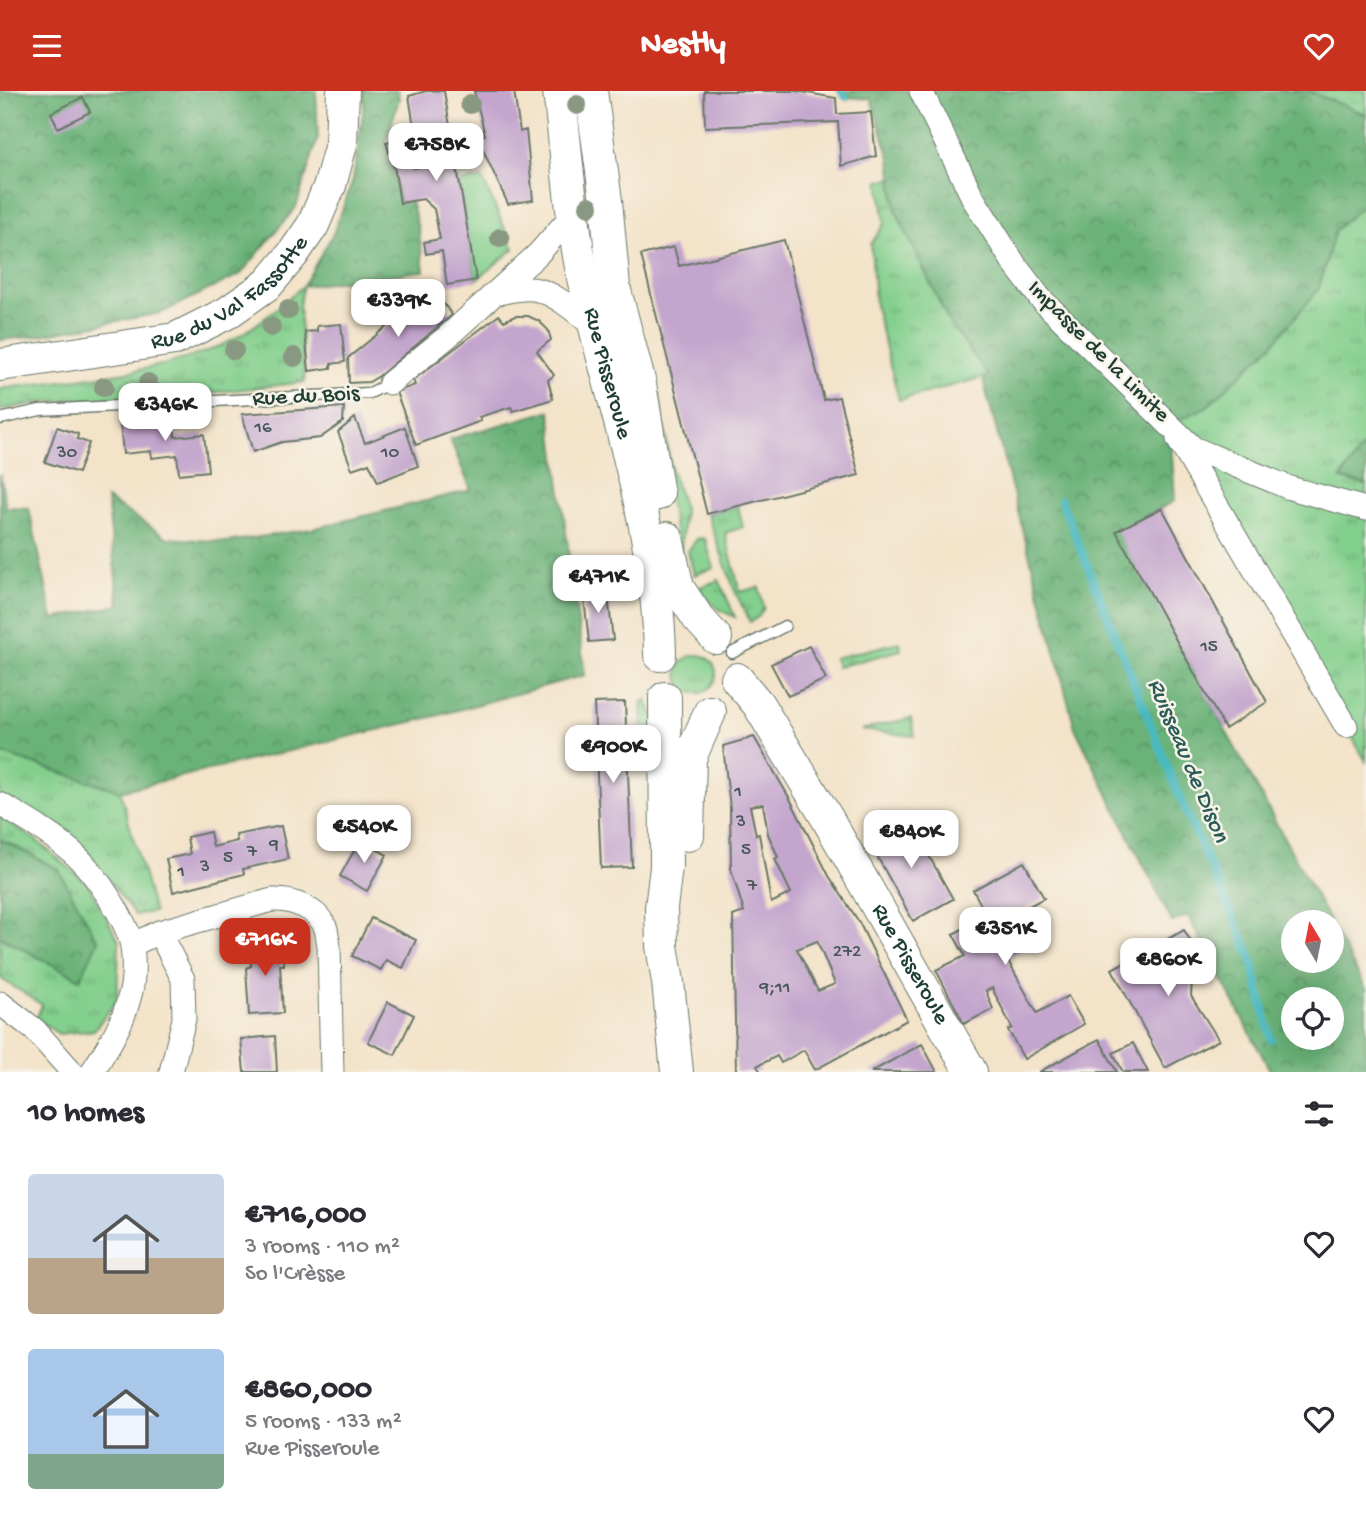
<!DOCTYPE html>
<html lang="en">
<head>
<meta charset="utf-8">
<style>
	:root { --surface:#fff; --page:#f2f2f3; --text:#2b2b33; --muted:#7c7c81; --accent:#c8321e }
	body { margin:0; font-family:"Gochi Hand",sans-serif; background:var(--page); color:var(--text); height:100vh; display:flex; flex-direction:column; font-size:26px; white-space:nowrap }
	* { box-sizing:border-box; margin:0 }
	p { font-size:23px; color:var(--muted) }
	.icon { flex:none; width:38px; height:38px; fill:none; stroke:currentColor; stroke-width:2; stroke-linecap:round; stroke-linejoin:round }
	.map { position:relative; height:981px; overflow:hidden }
	.details { display:flex; flex-direction:column; background:var(--surface); flex:1 }
	.details>* { flex:none }
	.needle { width:46px; rotate:350deg }
	.fabs { position:absolute; left:1281px; top:819px; display:grid; gap:14px }
	.fabs a { display:grid; place-items:center; width:63px; height:63px; border-radius:50%; background:var(--surface); box-shadow:0 7px 28px #0002; font-size:35px }
	.price { position:absolute; translate:-50% -60px; padding:0 16px; border-radius:14px; background:#fff; color:#222; font-size:23px; line-height:46px; filter:drop-shadow(0 2px 4px #0008) }
	.price::after { content:''; position:absolute; left:50%; top:42px; width:21px; height:16px; margin-left:-10px; background:inherit; clip-path:polygon(0 0,100% 0,50% 100%) }
	.price.current { background:var(--accent); color:#fff }
	ul { padding:0; list-style:none }
	li { display:flex; align-items:center; gap:21px; height:175px; padding:0 28px }
	li span { display:grid; place-items:center; flex:none; width:196px; height:140px; border-radius:7px; color:#555 }
	li>.icon { margin-inline-start:auto }
	span .icon { width:84px; height:84px; fill:#fffc; stroke-width:1 }
	li b { font-size:30px }
	h2 { display:flex; justify-content:space-between; align-items:center; height:84px; padding:0 28px; font-size:30px }
	header { display:flex; justify-content:space-between; align-items:center; height:91px; padding:0 28px; background:var(--accent); color:#fff; font-size:32px; font-weight:800 }
	.map>svg:first-child { display:block }
</style>
</head>
<body>
<header><svg class="icon" aria-label="menu" viewBox="0 0 24 24"><path d="M4 6h16M4 12h16M4 18h16"/></svg>Nestly<svg class="icon" aria-label="heart" viewBox="0 0 24 24"><path d="M12 20l-8-8c-3-5 5-10 8-4 3-6 11-1 8 4z"/></svg></header>
<div class="map">
<svg width="1366" height="981" viewBox="0 0 1366 981">
	<defs>
		<pattern id="grass-tufts" width="24" height="20" patternUnits="userSpaceOnUse" patternTransform="scale(1.75)"><rect width="24" height="20" fill="#83cf8d"/><path d="M3 7l-1-3M5 7V3M7 7l1-3M15 17l-1-3M17 17v-4M19 17l1-3" fill="none" stroke="#6ba974"/></pattern>
		<pattern id="forest-crowns" width="20" height="18" patternUnits="userSpaceOnUse" patternTransform="scale(1.75)"><rect width="20" height="18" fill="#6ab278"/><path d="M2 6a3 3 0 1 1 6 0M12 15a3 3 0 1 1 6 0" fill="none" stroke="#579263"/></pattern>
	</defs>
	<rect width="100%" height="100%" fill="#f7f3e8"/>
	<filter id="ink" filterUnits="userSpaceOnUse"><feTurbulence type="fractalNoise" baseFrequency=".0143" numOctaves="2"/><feDisplacementMap in="SourceGraphic" scale="14" xChannelSelector="R" yChannelSelector="G"/><feConvolveMatrix kernelMatrix="1 2 1 2 8 2 1 2 1" color-interpolation-filters="sRGB"/></filter>
	<filter id="wash" filterUnits="userSpaceOnUse"><feTurbulence type="fractalNoise" baseFrequency=".00686" numOctaves="4" result="noise"/><feDisplacementMap in="SourceGraphic" scale="28" xChannelSelector="R" yChannelSelector="G"/><feGaussianBlur stdDeviation="1.57" result="paint"/><feColorMatrix in="noise" values="0 0 0 0 0 0 0 0 0 0 0 0 0 0 0 0 0 1.4 0 .05"/><feComposite in="paint" operator="in"/></filter>
	<g filter="url(#wash)">
		<rect width="100%" height="100%" fill="#f3e3c9"/>
		<path fill="url(#grass-tufts)" stroke="#518660" stroke-width="2" d="M1307,0H1366V23Z
			M892,87L896,120L949,231L989,285L899,309L875,215L871,153L885,132L879,90Z
			M1366,111V351L1341,387L1366,394V670L1170,333L1208,315L1318,199L1335,139Z
			M303,195L299,214L305,291L181,305L42,311L0,319V298C78,286 176,284 244,242C265,229 284,211 303,195Z
			M647,294L659,302L671,378L684,418L681,459L684,487Z
			M738,415L743,436L725,442L740,501L759,496L764,517L758,526L750,531L735,500L707,423Z
			M702,447L705,448L714,477L694,484L688,460L697,448Z
			M719,489L735,526C718,519 709,512 698,497Z
			M900,551L901,559L837,576L834,567Z
			M678 583a19 19 0 1 1 38 0a19 19 0 1 1-38 0Z
			M646,609L655,627L657,667L648,664L643,652L642,612Z
			M911,627L915,645L861,639Z
			M0,662L120,700L154,821L135,824L86,759L0,705Z
			M0,726L36,749L88,793L119,850L117,909L94,939L59,943L36,928L42,914L0,887V846L80,888L58,778L0,748Z"/>
		<path fill="url(#forest-crowns)" stroke="#447856" stroke-width="2" fill-rule="evenodd" d="M0,0H316L318,47L296,116L241,183L161,222L37,245L0,249Z
			M363,0H398L399,8L386,51L400,112L411,110L419,141L424,180L303,195L334,141L353,89L364,15Z
			M841,0H1307L1366,23V111L1335,139L1318,199L1271,255L1208,315L1170,333L1175,410L1117,440L1330,831H1293V870H1332V835L1366,898V981H1271L1188,825L1172,831L1075,637L983,288L988,284L949,231L896,120L890,67L871,8L846,6ZM1293,908H1332V947H1293Z
			M550,320L585,584L436,625L120,700L0,662V383L6,416L29,417L53,528L119,514L107,408L168,447L227,451L311,438L471,399L450,348Z
			M1366,351V394L1341,388Z
			M0,748L58,778L98,850L80,888L0,846Z"/>
		<path fill="#83cf8d" stroke="#518660" stroke-width="2" d="M482,87L514,158L476,189L459,91Z"/>
		<g fill="none" stroke-linecap="round" stroke-linejoin="round">
			<path stroke="#4ab9c0" stroke-width="8" d="M841,0L846,6
				M1061,409L1185,719L1250,863L1271,948"/>
		</g>
		<g id="blocks">
			<path fill="#c3a5cd" fill-rule="evenodd" d="M426,0H444L476,189L447,194L442,160L426,163L424,151L440,148L434,118L423,108L400,112L395,80L386,51L410,47L414,77L419,76V73L431,71L426,46L416,48L409,5Z
				M474,0H514L520,41L526,39L533,109L508,113L477,46L485,44Z
				M704,0H796L836,7L837,23L871,21L876,65L841,75L838,31L705,36Z
				M83,6L90,21L58,37L51,22Z
				M784,149L824,309L839,306L859,384L707,423L641,164L674,156L679,175Z
				M433,198L452,224L379,285L369,291L349,292L348,267L396,228L395,226Z
				M499,224L504,230L515,225H528L539,230L548,239L551,249L537,260L554,284L548,289L553,308L513,320L511,316L479,326L481,330L416,354L396,301L415,294L413,289Z
				M341,233L345,271L331,273V277L309,280L305,241L317,240V235Z
				M344,316L343,331L320,347L282,351L253,361L242,323Z
				M173,325L175,346L204,343L208,380L179,383L177,364L152,367L151,360L123,363L120,331Z
				M355,327L365,352L405,336L418,375L378,391L369,372L352,378L338,341Z
				M57,336L78,343L77,348L89,352L78,382L45,371Z
				M1162,417L1267,611L1225,638L1116,440Z
				M607,496L613,549L589,551L583,498Z
				M809,555L826,588L788,605L771,573Z
				M625,611L632,776L601,777L594,612Z
				M754,646L790,708L829,785L859,831L907,929L815,979L804,959L781,972L777,965L757,975L761,981H736L733,825L744,821L731,778L730,717L723,655ZM763,713L768,743L778,766L775,768L791,802L771,812L759,743L756,744L750,715ZM817,850L835,893L818,900L797,858Z
				M909,729L953,808L913,830L869,751Z
				M281,735L288,768L243,778L244,783L173,801L166,768L190,763L187,746L210,741L213,756L237,750L236,744Z
				M360,749L387,764L367,800L340,785Z
				M1024,771L1044,807L992,835L1000,850L1033,830L1042,846L1007,868L1037,922L1068,905L1084,933L1024,968L1008,939L1012,937L992,897L986,900L993,918L964,933L936,879L965,865L953,843L987,825L973,799Z
				M371,827L416,849L403,877L386,869L381,879L352,865Z
				M1184,839L1208,879L1192,887L1191,905L1219,949L1165,977L1112,878Z
				M283,850L284,874H280L283,922L249,924L246,877L251,875L250,851Z
				M388,911L414,924L395,964L368,951Z
				M275,945L277,981H244L241,948Z
				M1099,948L1117,981H1039Z
				M1133,952L1148,981H1123L1113,962Z
				M922,953L937,981H871Z"/>
		</g>
	</g>
	<g filter="url(#ink)">
		<use href="#blocks" fill-opacity="0" stroke="#697768" stroke-width="2"/>
		<g fill="none" stroke-linecap="round" stroke-linejoin="round">
			<g stroke="#697768" stroke-width="13">
				<path id="lane" d="M0,328L40,319L370,302L390,292
					M732,562L785,535"/>
			</g>
			<g stroke="#697768" stroke-width="25">
				<path id="street" d="M921,0L974,109L1015,174L1040,207L1193,357L1290,397L1366,418
					M493,203C507,201 524,195 538,199C558,204 578,223 595,236
					M390,292L447,246L538,163L574,122
					M1178,348L1346,635
					M0,713C25,728 50,742 72,761C92,778 128,829 132,856C134,869 134,891 130,904C123,933 108,956 92,981
					M159,841L183,888L184,928L171,981
					M132,854L159,841L272,809C291,808 318,817 326,838C327,843 328,850 329,856L332,981
					M0,912L35,939L72,981"/>
			</g>
			<g stroke="#697768" stroke-width="34">
				<g id="secondary">
					<path id="s1" d="M559,0C567,66 571,135 586,200C614,320 658,440 660,564"/>
					<path d="M591,0L606,110L614,196L640,293L658,403"/>
					<path id="s2" d="M0,274L175,248L227,222L268,193L293,163L313,134L330,94L341,53L343,0"/>
					<path d="M667,447L678,497L698,527L716,547"/>
					<path id="s3" d="M737,588L758,613L827,727L971,981"/>
					<path d="M665,607L666,776L661,817L662,855L668,891L677,981"/>
					<path d="M688,744L690,667L710,621"/>
				</g>
			</g>
			<use href="#lane" stroke="#fff" stroke-width="10"/>
			<use href="#street" stroke="#fff" stroke-width="23"/>
			<use href="#secondary" stroke="#fff" stroke-width="32"/>
		</g>
		<g fill="#899881">
			<circle cx="470" cy="13" r="10"/>
			<circle cx="577" cy="14" r="10"/>
			<circle cx="589" cy="115" r="10"/>
			<circle cx="500" cy="147" r="10"/>
			<circle cx="288" cy="219" r="10"/>
			<circle cx="271" cy="236" r="10"/>
			<circle cx="234" cy="259" r="10"/>
			<circle cx="294" cy="266" r="10"/>
			<circle cx="148" cy="292" r="10"/>
			<circle cx="104" cy="296" r="10"/>
		</g>
	</g>
	<g text-anchor="middle" dominant-baseline="central" stroke-width="5" stroke-linejoin="round" paint-order="stroke">
		<g font-size="19" fill="#48575a">
			<text x="263" y="337">16</text>
			<text x="67" y="362">30</text>
			<text x="390" y="362">10</text>
			<text x="1209" y="556">15</text>
			<text x="738" y="701">1</text>
			<text x="741" y="731">3</text>
			<text x="274" y="754">9</text>
			<text x="746" y="759">5</text>
			<text x="252" y="761">7</text>
			<text x="228" y="767">5</text>
			<text x="205" y="776">3</text>
			<text x="181" y="781">1</text>
			<text x="752" y="795">7</text>
			<text x="847" y="861">272</text>
			<text x="775" y="897">9;11</text>
		</g>
		<g font-size="23" fill="#1f3d34" stroke="#f7f3e8">
			<text stroke="none"><textPath href="#s2" startOffset="248">Rue du Val Fassotte</textPath></text>
			<text transform="translate(1098 261) rotate(45)">Impasse de la Limite</text>
			<text stroke="none"><textPath href="#s1" startOffset="287">Rue Pisseroule</textPath></text>
			<text transform="translate(306 306) rotate(-3)">Rue du Bois</text>
			<text stroke="none"><textPath href="#s3" startOffset="334">Rue Pisseroule</textPath></text>
		</g>
		<g font-size="24" font-style="italic" fill="#2a5c57" stroke="#f7f3e8">
			<text transform="translate(1187 670) rotate(67)">Ruisseau de Dison</text>
		</g>
	</g>
</svg>
<div class="fabs">
<a><svg class="needle" viewBox="-14 -14 28 28"><path d="M0-13l5 13h-10z" fill="#e53935"/><path d="M0 13l5-13h-10z" fill="#7c7c81"/></svg></a>
<a><svg class="icon" aria-label="locate" viewBox="0 0 24 24"><circle cx="12" cy="12" r="6"/><path d="M12 2v4M12 18v4M2 12h4M18 12h4"/></svg></a>
</div>
<b class="price" style="left:436px;top:92px">€758K</b>
<b class="price" style="left:398px;top:248px">€339K</b>
<b class="price" style="left:165px;top:352px">€346K</b>
<b class="price" style="left:598px;top:524px">€471K</b>
<b class="price" style="left:613px;top:694px">€900K</b>
<b class="price" style="left:364px;top:774px">€540K</b>
<b class="price" style="left:911px;top:779px">€840K</b>
<b class="price" style="left:1005px;top:876px">€351K</b>
<b class="price current" style="left:265px;top:887px">€716K</b>
<b class="price" style="left:1168px;top:907px">€860K</b>
</div>
<section class="details">
<h2>10 homes<svg class="icon" aria-label="filters" viewBox="0 0 24 24"><path d="M4 7h16M4 17h16"/><circle cx="9" cy="7" r="2"/><circle cx="15" cy="17" r="2"/></svg></h2>
<ul>
<li><span style="background:linear-gradient(#c9d6e8 60%,#b9a48a 0)"><svg class="icon" aria-label="home" viewBox="0 0 24 24"><path d="M3 11l9-7 9 7M6 9v11h12V9"/></svg></span><div><b>€716,000</b><p>3 rooms · 110 m²</p><p>So l'Crèsse</p></div><svg class="icon" aria-label="heart" viewBox="0 0 24 24"><path d="M12 20l-8-8c-3-5 5-10 8-4 3-6 11-1 8 4z"/></svg></li>
<li><span style="background:linear-gradient(#a9c7e8 75%,#7fa58c 0)"><svg class="icon" aria-label="home" viewBox="0 0 24 24"><path d="M3 11l9-7 9 7M6 9v11h12V9"/></svg></span><div><b>€860,000</b><p>5 rooms · 133 m²</p><p>Rue Pisseroule</p></div><svg class="icon" aria-label="heart" viewBox="0 0 24 24"><path d="M12 20l-8-8c-3-5 5-10 8-4 3-6 11-1 8 4z"/></svg></li>
</ul>
</section>
</body>
</html>
